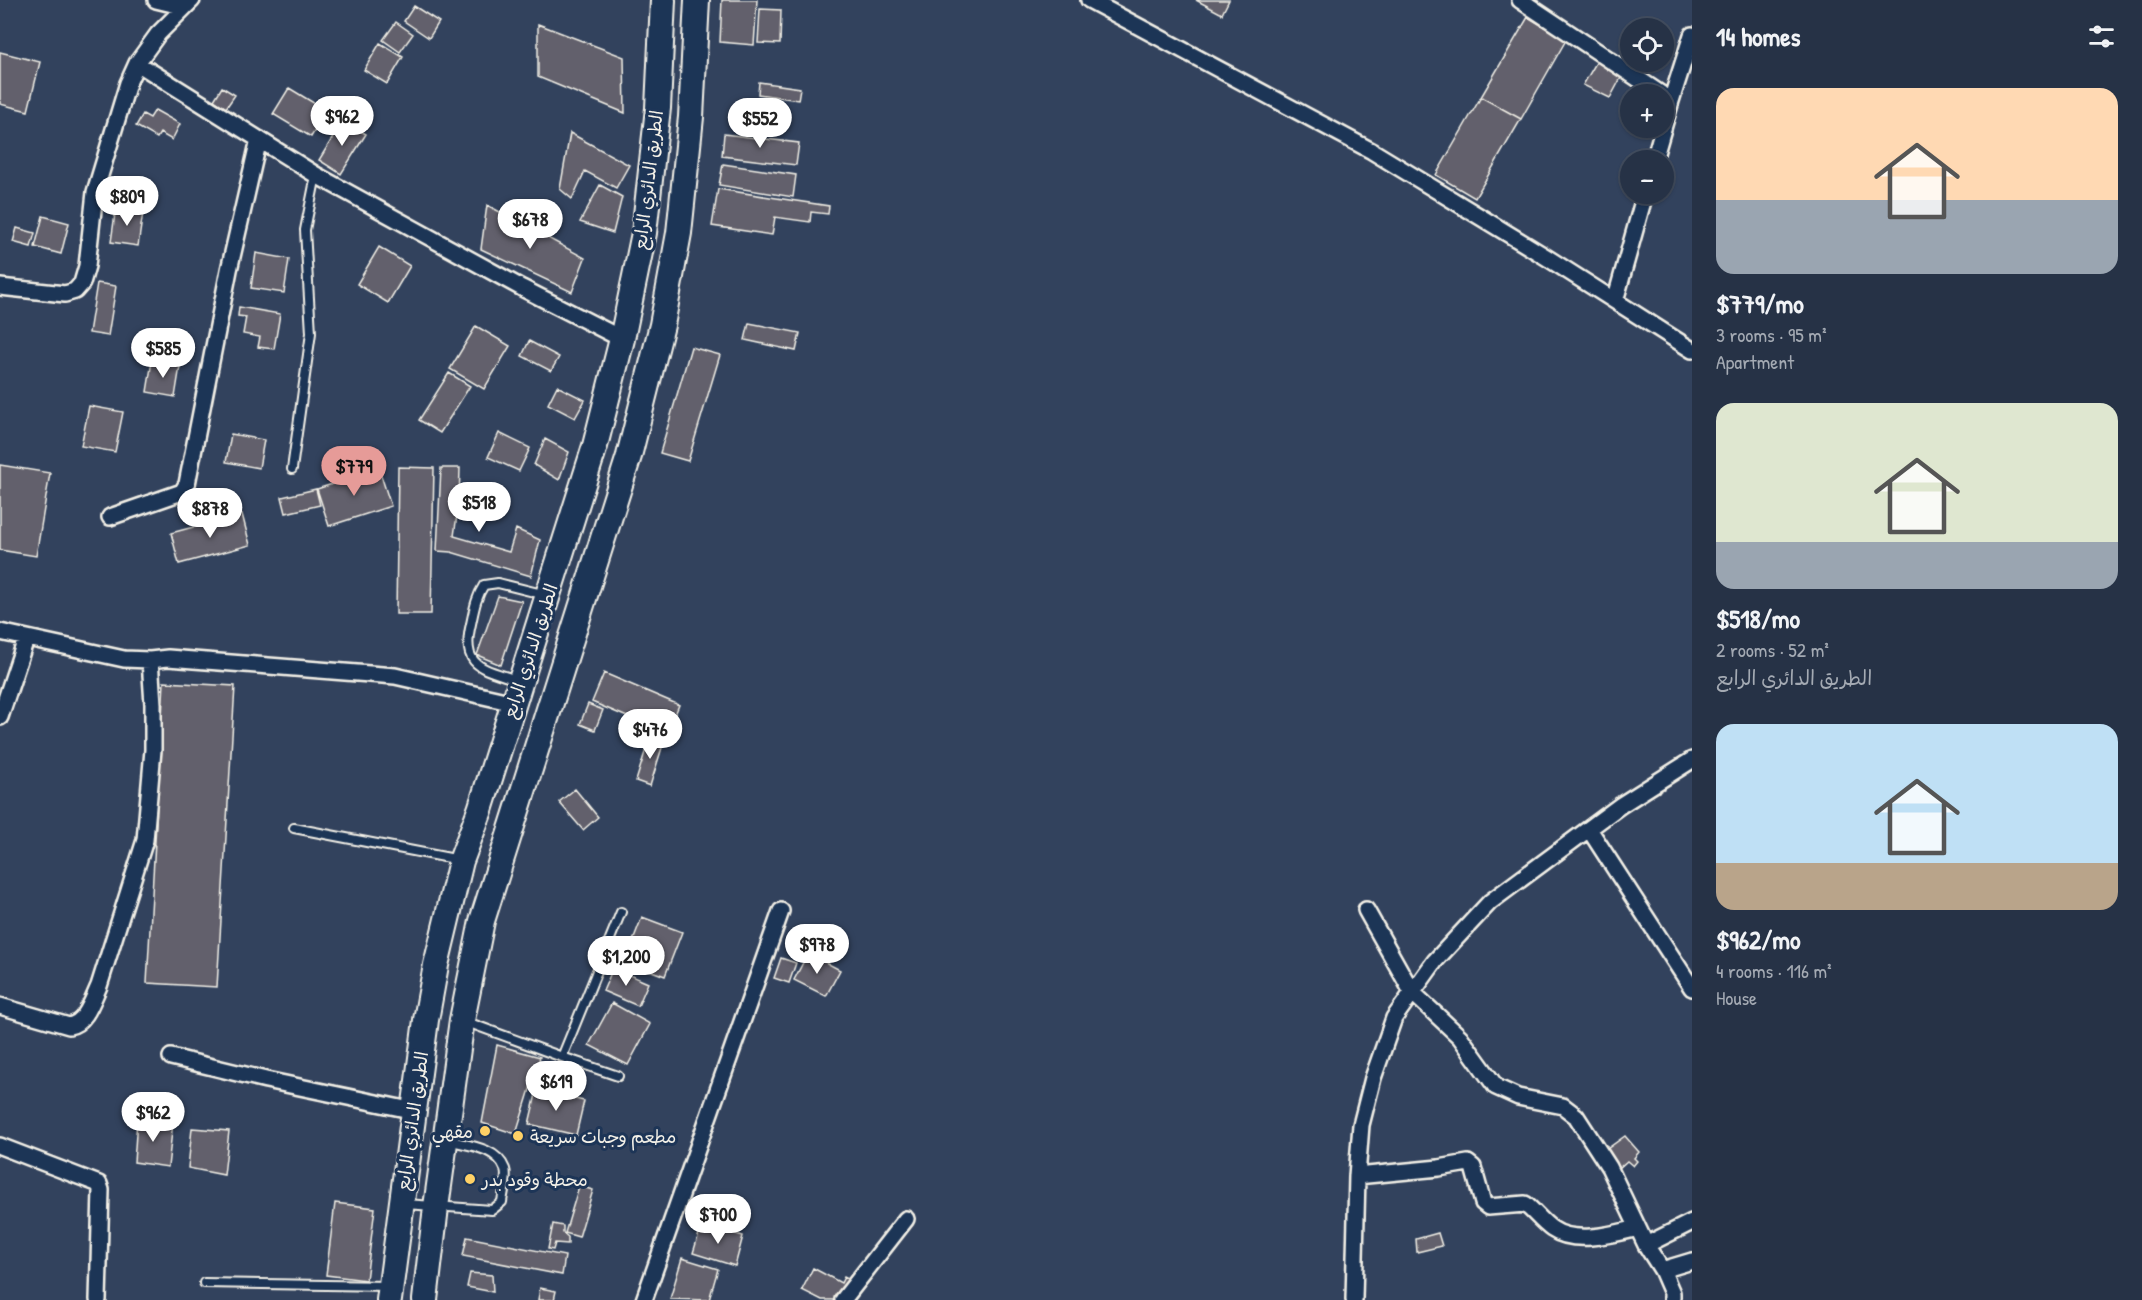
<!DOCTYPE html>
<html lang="en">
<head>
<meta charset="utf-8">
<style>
	:root { --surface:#263246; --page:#2e3a4d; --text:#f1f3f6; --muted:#a4aab3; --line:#424d5f; --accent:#e69b98 }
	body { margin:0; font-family:"Patrick Hand","Playpen Sans Arabic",sans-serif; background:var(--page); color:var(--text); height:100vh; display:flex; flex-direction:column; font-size:22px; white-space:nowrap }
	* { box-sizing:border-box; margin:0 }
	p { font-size:20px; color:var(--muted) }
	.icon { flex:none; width:33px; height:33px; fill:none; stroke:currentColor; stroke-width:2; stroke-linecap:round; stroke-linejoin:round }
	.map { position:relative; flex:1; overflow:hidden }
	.drawer { display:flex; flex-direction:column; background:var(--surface); width:450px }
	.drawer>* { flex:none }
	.fabs { position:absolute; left:1620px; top:18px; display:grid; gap:12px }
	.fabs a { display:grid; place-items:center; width:54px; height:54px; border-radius:50%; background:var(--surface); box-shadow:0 2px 4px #0004,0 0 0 2px var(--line); font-size:30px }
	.price { position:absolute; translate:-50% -51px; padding:0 14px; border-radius:21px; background:#fff; color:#222; font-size:20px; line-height:39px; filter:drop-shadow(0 2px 3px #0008) }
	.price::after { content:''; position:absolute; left:50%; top:36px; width:18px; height:14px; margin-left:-9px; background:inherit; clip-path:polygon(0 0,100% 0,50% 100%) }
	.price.active { background:var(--accent); color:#111 }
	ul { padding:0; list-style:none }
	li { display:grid; align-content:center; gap:12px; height:318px; padding:0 24px }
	li span { display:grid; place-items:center; height:186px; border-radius:18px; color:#555 }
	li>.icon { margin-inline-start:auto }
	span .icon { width:108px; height:108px; fill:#fffc; stroke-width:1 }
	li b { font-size:26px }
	h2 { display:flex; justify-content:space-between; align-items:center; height:72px; padding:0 24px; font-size:26px }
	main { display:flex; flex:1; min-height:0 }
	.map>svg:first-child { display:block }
</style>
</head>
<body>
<main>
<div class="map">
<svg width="1692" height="1300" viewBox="0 0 1692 1300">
	<rect width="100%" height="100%" fill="#32425d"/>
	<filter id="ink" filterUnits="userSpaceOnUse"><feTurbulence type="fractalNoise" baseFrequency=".0167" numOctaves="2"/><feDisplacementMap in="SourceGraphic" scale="12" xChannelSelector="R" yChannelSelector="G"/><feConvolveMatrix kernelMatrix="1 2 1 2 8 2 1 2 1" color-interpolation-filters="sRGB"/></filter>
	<g filter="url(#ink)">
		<path fill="#62616c" stroke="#f4f1e8" stroke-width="1.5" d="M722,0H757L754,45L720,42Z
			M1196,0H1229L1222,14Z
			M414,6L439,22L429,38L404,21Z
			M760,9L781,10L780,44L758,43Z
			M1528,17L1566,40L1521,119L1481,97Z
			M396,22L413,34L400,52L383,40Z
			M538,24L624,57L625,113L538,77Z
			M380,43L403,57L387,84L364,70Z
			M0,52L40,62L28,111L0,104Z
			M1597,61L1623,74L1610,98L1583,85Z
			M759,82L800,88L798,100L758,94Z
			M222,87L235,95L226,108L214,100Z
			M289,88L327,111L311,137L273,114Z
			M1481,97L1521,119L1475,198L1436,175Z
			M155,110L180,124L172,140L160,133L157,138L136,126L143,114L150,118Z
			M343,121L366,134L341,174L319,160Z
			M570,133L629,165L616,188L585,171L572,199L560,189Z
			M724,134L799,143L796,165L722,156Z
			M723,164L796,175L793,197L719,185Z
			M600,185L622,197L613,233L580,222Z
			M718,189L829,206L828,214L811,212L810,222L775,217L772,235L712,226Z
			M487,205L585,258L572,292L481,249Z
			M116,207L143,212L138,246L111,242Z
			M43,216L69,223L61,254L35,247Z
			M17,228L35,233L31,247L13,242Z
			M379,247L410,266L388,303L357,284Z
			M256,253L289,259L284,293L251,288Z
			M97,283L116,286L108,336L89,333Z
			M239,307L280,314L274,349L258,347L260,337L243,334L246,317L238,316Z
			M749,323L800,333L796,351L745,340Z
			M476,326L510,346L484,389L450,369Z
			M529,341L559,357L551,371L522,356Z
			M691,347L720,355L688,461L660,453Z
			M152,361L180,366L175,397L147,392Z
			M449,373L470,386L440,433L419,420Z
			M557,386L585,400L575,418L548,404Z
			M89,406L123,412L115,452L81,446Z
			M499,433L530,448L519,471L488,457Z
			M231,434L264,440L259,468L226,462Z
			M545,439L569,452L559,480L534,465Z
			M0,465L50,473L36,556L0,550Z
			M398,467L434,468L431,614H396Z
			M441,468H460L459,501L454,536L509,552L516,529L540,540L531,576L451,552L437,551Z
			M379,469L391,506L329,526L317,489Z
			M316,489L320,505L286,513L282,497Z
			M242,514L250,545L179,564L171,533Z
			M498,596L522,601L501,665L477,655Z
			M604,673L679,705L667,734L592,702Z
			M164,682L235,686L217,987L147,983Z
			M588,704L603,710L595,730L580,724Z
			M651,733L665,738L650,786L636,781Z
			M575,789L598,817L583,830L559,802Z
			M642,917L682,932L665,976L625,961Z
			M808,953L840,970L826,996L794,980Z
			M781,958L796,963L789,983L774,978Z
			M613,968L648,983L638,1006L603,991Z
			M612,1003L650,1024L628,1065L589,1045Z
			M497,1045L540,1057L516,1134L482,1123Z
			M537,1090L584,1101L576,1135L529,1124Z
			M137,1120L173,1122L168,1167L134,1162Z
			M192,1128L229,1131L224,1175L188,1168Z
			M1625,1136L1639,1152L1634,1158L1637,1161L1633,1166L1627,1161L1619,1168L1607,1149Z
			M579,1186L593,1190L579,1237L565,1233Z
			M335,1203L375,1208L366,1280L326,1275Z
			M553,1224L563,1226V1233L568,1237V1244L555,1243L553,1250L548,1249Z
			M702,1224L743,1236L735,1266L693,1253Z
			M1438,1233L1442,1246L1417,1252L1416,1239Z
			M467,1237L565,1256L562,1275L463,1256Z
			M682,1258L718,1269L709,1300L670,1299Z
			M813,1268L841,1283L844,1277L850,1280L840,1300H822L802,1290Z
			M470,1273L492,1275L493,1292L467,1287Z
			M540,1288L556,1291L554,1300H538Z"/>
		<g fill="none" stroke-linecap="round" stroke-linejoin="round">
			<g stroke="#f4f1e8" stroke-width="12">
				<path id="service" d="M292,469L311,333L305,230L316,175
					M519,681C484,668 460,669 471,624C474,610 476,597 484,585L498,583L546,595
					M294,828L460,860
					M464,1021L562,1057L618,1076
					M562,1057L621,912
					M405,1204L492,1210L502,1202C503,1193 508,1177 505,1169C497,1147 466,1145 447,1140
					M204,1283L389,1286"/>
			</g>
			<g stroke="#f4f1e8" stroke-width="20">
				<path id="minor" d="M156,0L185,7
					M1089,0L1372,151L1546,257L1692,350
					M1520,0L1661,94
					M137,63L316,175L522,288L622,339
					M1671,101L1692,35
					M1654,160L1671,101L1664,96
					M0,287L65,294L75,291L82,283L87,266L95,192L128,83L137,63L158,34L192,0
					M1615,301L1645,194
					M110,517L182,492L187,484L229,270L259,139
					M0,632L124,659L150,660
					M0,717L26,639
					M1589,829L1692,988
					M1366,910L1412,992L1460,1037L1496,1087L1518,1097L1563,1106L1576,1116L1609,1167L1646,1245L1662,1270L1672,1293V1300
					M0,1006L69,1026C86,1023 92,1001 99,986L145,840L153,750V704L150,660L168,658L395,676L514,703
					M171,1057L266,1080L415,1111
					M0,1146L99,1184L101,1190L98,1300
					M1357,1176L1439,1168L1468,1163L1473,1167L1483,1203L1488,1207L1525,1204C1534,1211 1542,1222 1552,1229C1575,1245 1613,1234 1638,1228
					M1646,1245L1692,1222
					M1662,1270L1692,1261
					M644,1300L781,911
					M843,1300L906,1219
					M1354,1300L1357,1176L1361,1125L1373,1078L1394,1018L1435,961L1490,902L1621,805L1692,760"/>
			</g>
			<g stroke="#f4f1e8" stroke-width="28">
				<path id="primary" d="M389,1300L426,1020L436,965L461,861L480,810L595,446L622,339L644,233L658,108L663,0
					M425,1300L436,1207L462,1020L482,921L629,456L662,325L679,233L691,117L697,0"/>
			</g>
			<use href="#service" stroke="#1d3557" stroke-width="8"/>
			<use href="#minor" stroke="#1d3557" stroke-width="15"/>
			<use href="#primary" stroke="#1d3557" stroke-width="24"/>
		</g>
	</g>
	<g fill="#ffd166" stroke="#1d3557" stroke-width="2">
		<circle cx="485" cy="1131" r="6"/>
		<circle cx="518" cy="1136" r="6"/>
		<circle cx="470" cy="1179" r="6"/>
	</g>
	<g text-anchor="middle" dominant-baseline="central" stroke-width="6" stroke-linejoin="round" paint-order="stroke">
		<g font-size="18" fill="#f4f1e8" stroke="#1d3557">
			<text transform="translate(648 180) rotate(-83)">الطريق الدائري الرابع</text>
			<text transform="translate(530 651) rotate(-72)">الطريق الدائري الرابع</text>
			<text transform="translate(412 1121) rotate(-82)">الطريق الدائري الرابع</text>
		</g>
		<g font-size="18" fill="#f4f1e8" stroke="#1d3557" text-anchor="start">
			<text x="473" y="1131" text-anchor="end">مقهي</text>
			<text x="530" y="1136">مطعم وجبات سريعة</text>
			<text x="482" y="1179">محطة وقود بدر</text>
		</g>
	</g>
</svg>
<div class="fabs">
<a><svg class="icon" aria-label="locate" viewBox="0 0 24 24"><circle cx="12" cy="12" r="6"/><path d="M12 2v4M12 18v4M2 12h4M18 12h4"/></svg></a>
<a>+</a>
<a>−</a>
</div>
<b class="price" style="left:342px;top:147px">$962</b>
<b class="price" style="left:760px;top:149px">$552</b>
<b class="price" style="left:127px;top:227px">$809</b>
<b class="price" style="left:530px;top:250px">$678</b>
<b class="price" style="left:163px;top:379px">$585</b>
<b class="price active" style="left:354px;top:497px">$779</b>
<b class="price" style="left:479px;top:533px">$518</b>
<b class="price" style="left:210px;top:539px">$878</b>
<b class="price" style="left:650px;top:760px">$476</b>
<b class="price" style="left:817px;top:975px">$978</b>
<b class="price" style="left:626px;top:987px">$1,200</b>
<b class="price" style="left:556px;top:1112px">$619</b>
<b class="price" style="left:153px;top:1143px">$962</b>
<b class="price" style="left:718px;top:1245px">$700</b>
</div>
<section class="drawer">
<h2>14 homes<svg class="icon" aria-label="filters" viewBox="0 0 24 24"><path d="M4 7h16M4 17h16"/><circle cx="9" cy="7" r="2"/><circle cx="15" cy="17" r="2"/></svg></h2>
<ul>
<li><span style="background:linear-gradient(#ffd9b3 60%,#9aa5b1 0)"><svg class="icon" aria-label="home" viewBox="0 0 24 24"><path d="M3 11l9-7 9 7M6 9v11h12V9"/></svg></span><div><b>$779/mo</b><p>3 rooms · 95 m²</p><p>Apartment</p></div></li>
<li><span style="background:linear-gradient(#dfe7d0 75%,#9aa5b1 0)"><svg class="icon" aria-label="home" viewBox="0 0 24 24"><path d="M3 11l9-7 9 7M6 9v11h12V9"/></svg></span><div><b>$518/mo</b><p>2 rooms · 52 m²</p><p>الطريق الدائري الرابع</p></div></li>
<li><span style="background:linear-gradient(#bfe0f5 75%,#b9a48a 0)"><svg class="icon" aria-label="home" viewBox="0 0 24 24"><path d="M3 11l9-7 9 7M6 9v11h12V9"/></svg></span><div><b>$962/mo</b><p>4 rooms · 116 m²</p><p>House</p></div></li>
</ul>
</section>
</main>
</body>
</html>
